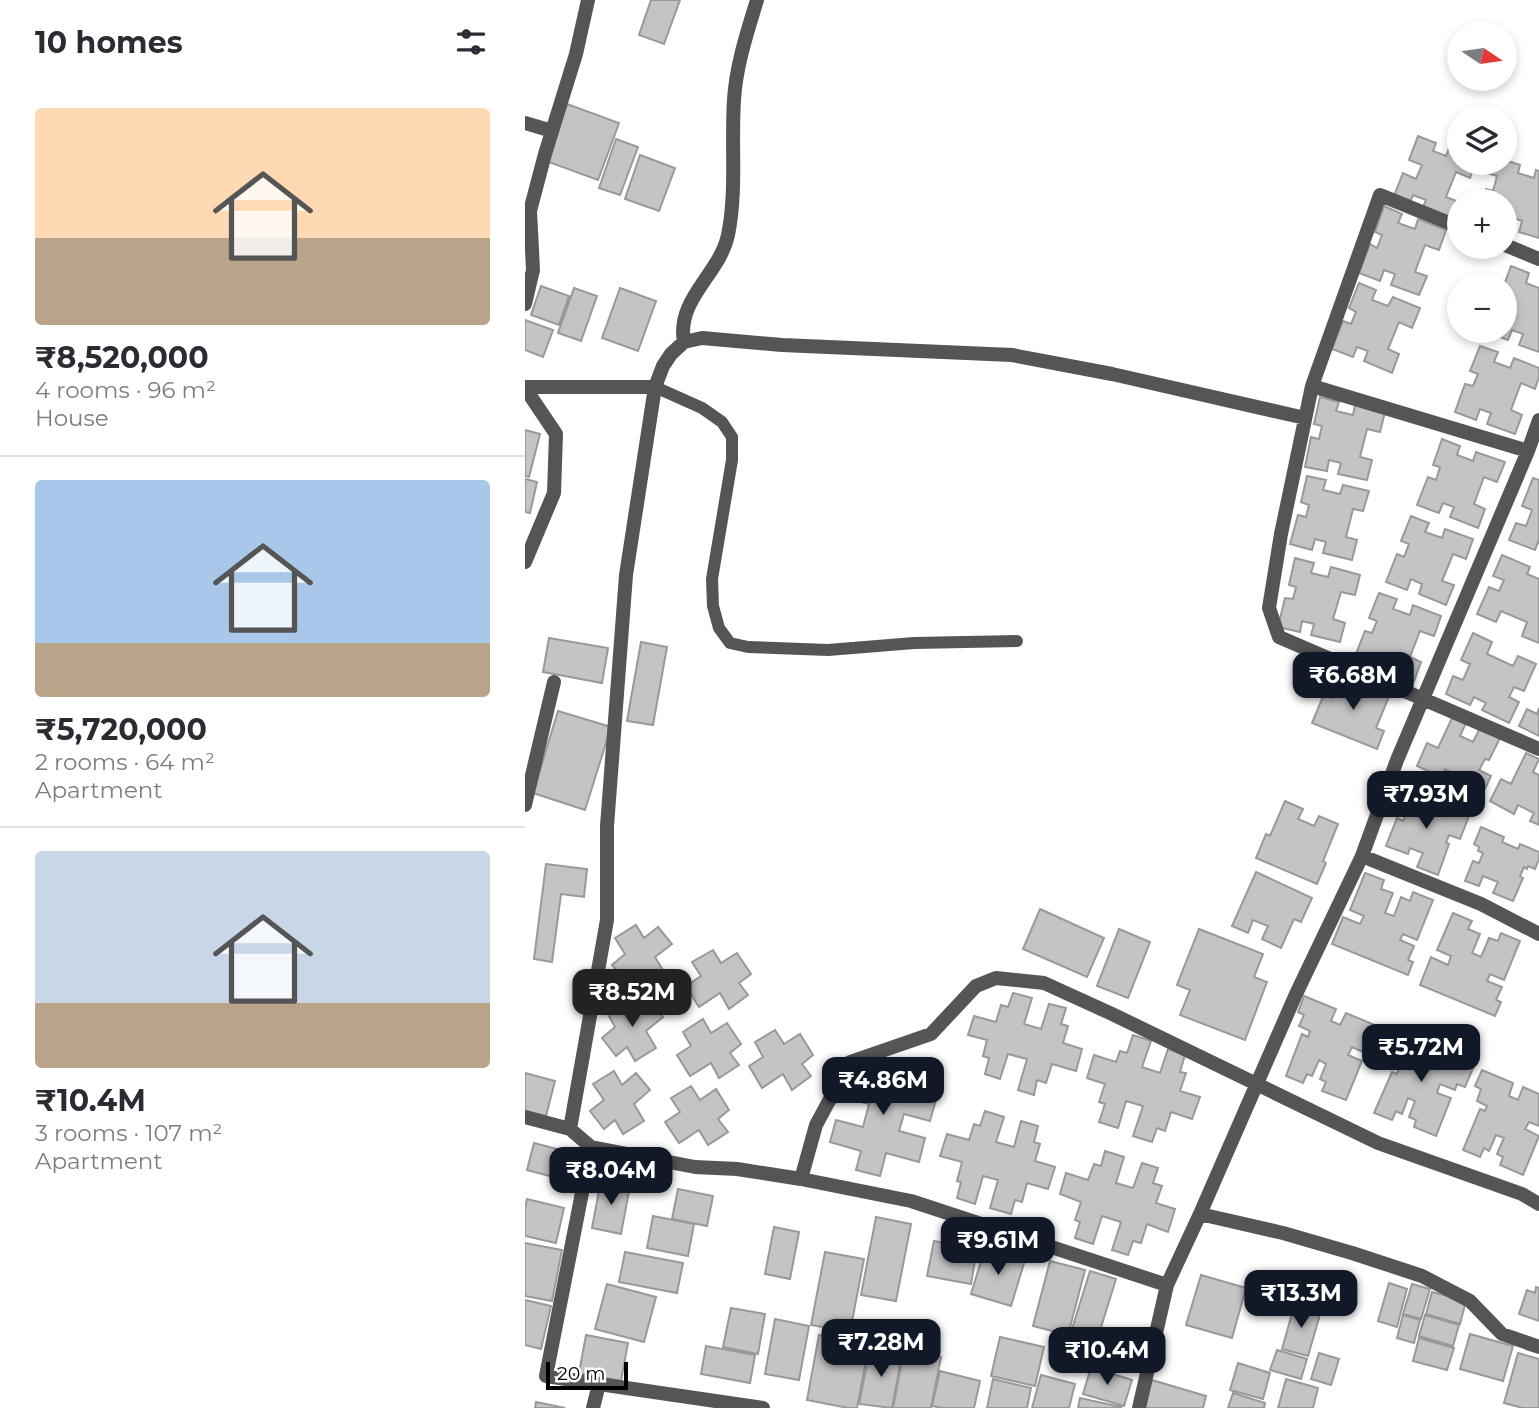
<!DOCTYPE html>
<html lang="en">
<head>
<meta charset="utf-8">
<style>
	:root { --surface:#fff; --page:#f7f7f7; --text:#2b2b33; --muted:#7c7c81; --line:#e1e1e2; --accent:#111827 }
	body { margin:0; font-family:Montserrat,sans-serif; background:var(--page); color:var(--text); height:100vh; display:flex; flex-direction:column; font-size:26px; white-space:nowrap }
	* { box-sizing:border-box; margin:0 }
	p { font-size:23px; color:var(--muted) }
	.icon { flex:none; width:38px; height:38px; fill:none; stroke:currentColor; stroke-width:2; stroke-linecap:round; stroke-linejoin:round }
	.map { position:relative; flex:1; overflow:hidden }
	.drawer { display:flex; flex-direction:column; background:var(--surface); width:525px }
	.drawer>* { flex:none }
	.needle { width:46px; rotate:103deg }
	.controls { position:absolute; left:922px; top:21px; display:grid; gap:14px }
	.controls a { display:grid; place-items:center; width:70px; height:70px; border-radius:50%; background:var(--surface); box-shadow:0 4px 10px #0003; font-size:35px }
	.scale { position:absolute; left:21px; bottom:18px; width:82px; box-sizing:border-box; padding-left:7px; border:4px solid #000; border-top:0; font-size:19px; line-height:24px; white-space:nowrap; color:#000; -webkit-text-stroke:5px #fff; paint-order:stroke }
	.price { position:absolute; translate:-50% -60px; padding:0 16px; border-radius:14px; background:var(--accent); color:#fff; font-size:23px; line-height:46px; filter:drop-shadow(0 2px 4px #0008) }
	.price::after { content:''; position:absolute; left:50%; top:42px; width:21px; height:16px; margin-left:-10px; background:inherit; clip-path:polygon(0 0,100% 0,50% 100%) }
	.price.current { background:#222; color:#fff }
	ul { padding:0; list-style:none }
	li { display:grid; align-content:center; gap:14px; height:371px; padding:0 35px }
	li+li { border-top:2px solid var(--line) }
	li span { display:grid; place-items:center; height:217px; border-radius:7px; color:#555 }
	li>.icon { margin-inline-start:auto }
	span .icon { width:126px; height:126px; fill:#fffc; stroke-width:1 }
	li b { font-size:30px }
	h2 { display:flex; justify-content:space-between; align-items:center; height:84px; padding:0 35px; font-size:30px }
	main { display:flex; flex:1; min-height:0 }
	.map>svg:first-child { display:block }
</style>
</head>
<body>
<main>
<section class="drawer">
<h2>10 homes<svg class="icon" aria-label="filters" viewBox="0 0 24 24"><path d="M4 7h16M4 17h16"/><circle cx="9" cy="7" r="2"/><circle cx="15" cy="17" r="2"/></svg></h2>
<ul>
<li><span style="background:linear-gradient(#ffd9b3 60%,#b9a48a 0)"><svg class="icon" aria-label="home" viewBox="0 0 24 24"><path d="M3 11l9-7 9 7M6 9v11h12V9"/></svg></span><div><b>₹8,520,000</b><p>4 rooms · 96 m²</p><p>House</p></div></li>
<li><span style="background:linear-gradient(#a9c7e8 75%,#b9a48a 0)"><svg class="icon" aria-label="home" viewBox="0 0 24 24"><path d="M3 11l9-7 9 7M6 9v11h12V9"/></svg></span><div><b>₹5,720,000</b><p>2 rooms · 64 m²</p><p>Apartment</p></div></li>
<li><span style="background:linear-gradient(#c9d6e8 70%,#b9a48a 0)"><svg class="icon" aria-label="home" viewBox="0 0 24 24"><path d="M3 11l9-7 9 7M6 9v11h12V9"/></svg></span><div><b>₹10.4M</b><p>3 rooms · 107 m²</p><p>Apartment</p></div></li>
</ul>
</section>
<div class="map">
<svg width="1014" height="1408" viewBox="0 0 1014 1408">
	<rect width="100%" height="100%" fill="#fff"/>
	<path fill="#c4c4c4" stroke="#999" stroke-width="2" d="M126,0H155L139,44L114,35Z
		M42,104L94,123L73,180L21,161Z
		M893,136L911,143L908,151L921,156L924,148L934,152V163H950L945,178L931,172L921,197L934,202L928,219L898,207L901,200L888,195L885,202L869,196L878,173L891,179L897,165L884,160Z
		M91,139L113,147L95,195L74,188Z
		M115,155L150,168L134,211L100,199Z
		M980,160L995,165L993,173L1009,178L1011,170L1014,171V238L994,232L997,221L980,215V201H957L961,189L968,191L972,176L962,173L965,163H980Z
		M859,206L877,214L873,223L890,229L893,219L921,230L914,250L900,245L890,272L902,276L894,295L866,285L870,274L859,270L855,281L834,273L845,244L852,248L857,235L850,232Z
		M986,266L1004,273L1001,283L1014,288V352L994,345L998,334L987,330L983,340L961,332L962,331H980V307L984,295L980,293L979,285Z
		M834,283L851,290L847,300L863,306L868,297L895,308L887,328L874,322L863,349L874,354L867,373L839,361L843,351L832,347L828,357L807,349L818,321L826,324L831,312L824,308Z
		M16,286L44,296L34,325L6,315Z
		M49,288L72,296L56,341L33,333Z
		M95,288L131,301L113,351L77,338Z
		M0,320L28,330L18,357L0,350Z
		M955,346L973,352L969,362L985,368L989,358L1014,368V377L1010,389L996,383L986,410L997,415L990,434L962,424L966,413L955,409L951,420L930,412L940,384L948,386L953,374L945,371Z
		M795,397L814,402L811,411L828,415L830,405L860,412L855,432L842,429L835,457L847,460L842,480L813,474L816,463L804,460L802,471L780,467L786,437L794,439L797,426L789,424Z
		M0,430L15,434L4,477L0,476Z
		M917,439L935,446L932,455L948,461L951,452L980,462L972,482L959,477L949,504L960,509L953,528L925,517L929,507L918,503L914,513L892,505L903,477L911,480L915,467L908,465Z
		M782,476L801,480L798,490L815,494L818,485L844,491L838,511L828,509L821,537L832,540L827,560L798,553L801,542L790,539L787,550L765,544L773,515L781,517L784,505L776,502Z
		M1008,478L1014,480V543L1013,542L1010,550L984,540L991,523L1001,526L1007,510L997,506Z
		M0,479L12,482L5,513L0,512Z
		M886,516L904,523L900,532L917,538L920,529L948,539L941,559L928,554L917,581L929,585L921,605L894,594L897,584L886,579L882,590L861,582L872,554L879,557L884,544L876,541Z
		M977,555L1005,567L1002,574L1014,579V643L997,636L1002,622L976,611L971,622L952,614L964,587L974,591L979,580L968,576Z
		M770,558L789,563L786,573L803,577L806,567L835,575L830,595L816,592L808,619L820,623L815,642L786,635L789,624L777,621L775,632L753,627L760,598L768,599L771,587L764,585Z
		M854,593L872,599L868,609L885,615L888,605L916,616L909,636L895,631L885,657L896,662L889,681L861,671L865,660L854,656L850,667L829,659L840,631L847,633L852,621L844,618Z
		M948,633L967,642L962,654L988,666L993,656L1011,664L999,691L989,687L984,697L994,702L984,723L957,710L961,703L949,697L945,705L921,694L928,676L938,680L945,664L936,660Z
		M24,638L83,648L77,683L18,672Z
		M116,642L142,647L128,725L102,721Z
		M817,674L836,682L834,687L848,693L851,688L865,694L851,728L859,731L852,749L787,723L799,694L807,698Z
		M1014,708V736L994,726L1002,709L1012,714Z
		M33,711L86,727L60,810L8,793Z
		M928,716L941,723L935,736L948,742L955,728L975,738L964,760L960,759L954,770L966,776L956,797L932,785L936,777L920,769L916,777L892,766L902,743L913,748Z
		M1001,753L1014,759L1008,772L1014,775V825L1005,821L1009,813L993,805L989,814L965,801L976,779L986,784Z
		M879,791L903,800L901,805L919,812L921,807L944,816L935,839L924,835L921,843L924,844L913,875L892,867L898,853L885,848L883,854L861,846L872,818L878,821L882,811L872,808Z
		M760,801L778,809L773,819L789,826L794,816L813,824L798,861L801,863L792,884L731,858L741,834L745,836Z
		M956,827L979,837L977,842L993,849L995,844L1014,852V859L1010,869L1003,866L1002,869L999,867L995,876L998,878L988,901L968,893L973,882L958,876L954,886L940,881L948,861L954,863L958,853L953,851L954,847L949,844Z
		M21,864L62,869L59,897L36,894L27,962L9,959Z
		M731,872L787,898L776,922L769,919L756,948L737,939L743,926L728,920L723,933L707,926Z
		M840,873L859,880L856,889L868,893L860,913L869,916L876,897L885,901L888,892L908,900L892,940L878,934L875,940L889,946L883,960L888,962L883,975L807,944L818,917L835,924L839,916L825,910Z
		M515,909L579,938L562,977L498,949Z
		M928,913L947,921L943,929L955,934L947,953L956,957L964,938L973,941L976,933L995,941L979,980L965,974L962,981L977,987L971,1000L976,1002L970,1016L895,985L906,957L923,965L926,956L912,950Z
		M111,925L119,938L133,927L147,944L130,957L141,975L120,988L111,973L101,982L87,965L100,954L90,938Z
		M594,929L625,942L603,998L572,986Z
		M674,929L738,954L729,977L742,982L720,1040L655,1015L665,990L652,985Z
		M188,950L196,963L212,953L226,974L214,983L223,995L204,1009L195,993L174,1007L161,986L176,976L167,962Z
		M488,993L507,998L499,1024L516,1029L524,1004L541,1008L536,1024L543,1026L538,1043L557,1049L551,1071L527,1064L521,1083L512,1080L509,1095L493,1090L502,1059L483,1054L475,1079L460,1074L464,1058L458,1056L462,1040L443,1035L449,1016L471,1022L476,1005L483,1007Z
		M779,996L811,1009L806,1021L815,1025L821,1013L859,1029L851,1050L843,1046L840,1053L827,1047L823,1055L837,1061L821,1100L797,1091L801,1082L795,1079L801,1064L794,1060L787,1076L782,1074L778,1083L761,1076L777,1034L783,1037L785,1031L774,1026L779,1015L773,1012Z
		M102,998L109,1011L124,1000L138,1017L121,1031L131,1048L110,1061L102,1047L91,1056L77,1038L90,1027L81,1011Z
		M178,1019L186,1033L202,1023L216,1044L205,1053L214,1065L194,1078L186,1063L165,1076L152,1055L166,1046L158,1032Z
		M250,1030L259,1044L275,1034L288,1055L277,1064L286,1076L267,1090L258,1074L237,1088L224,1066L238,1057L230,1042Z
		M868,1033L900,1047L895,1059L905,1063L909,1050L949,1066L940,1087L932,1084L930,1090L915,1084L912,1093L926,1098L911,1136L889,1127L891,1120L884,1117L890,1101L883,1098L877,1114L871,1111L867,1120L849,1113L867,1072L872,1074L874,1068L863,1064L868,1052L862,1050Z
		M608,1035L626,1041L617,1067L635,1073L643,1049L660,1055L655,1072L661,1073L655,1091L675,1097L667,1119L646,1112L640,1131L632,1128L627,1142L608,1136L618,1106L601,1101L593,1128L574,1122L580,1104L574,1102L580,1084L562,1078L569,1055L591,1062L595,1051L602,1053Z
		M359,1060L384,1067L379,1087L412,1096L405,1121L379,1114L374,1131L400,1138L394,1162L361,1153L355,1176L331,1170L336,1151L305,1142L311,1120L338,1127L344,1104L317,1097L324,1070L354,1078Z
		M957,1070L988,1083L984,1096L993,1100L998,1087L1014,1094V1126L1004,1122L1000,1129L1014,1136L998,1175L975,1165L978,1157L972,1154L979,1138L971,1135L964,1151L959,1148L955,1157L938,1150L955,1109L960,1111L962,1106L952,1101L956,1089L950,1086Z
		M89,1071L97,1085L111,1073L125,1090L109,1104L119,1121L98,1134L90,1120L79,1129L65,1111L79,1100L68,1084Z
		M0,1073L30,1081L21,1116L0,1111Z
		M166,1086L175,1100L191,1089L204,1110L193,1119L203,1132L183,1145L174,1130L154,1143L140,1122L155,1112L146,1098Z
		M460,1111L479,1117L471,1142L489,1147L496,1121L513,1126L509,1142L515,1144L510,1161L530,1167L523,1189L502,1183L497,1202L490,1200L486,1214L465,1208L473,1180L458,1176L450,1204L432,1198L436,1182L432,1181L437,1162L415,1156L422,1134L444,1140L449,1124L455,1126Z
		M9,1143L47,1153L40,1180L2,1170Z
		M580,1151L599,1157L591,1183L608,1188L617,1163L633,1168L628,1183L637,1186L631,1203L650,1209L643,1232L622,1224L616,1243L608,1241L603,1255L587,1250L596,1222L577,1216L568,1244L550,1238L555,1222L550,1220L556,1202L535,1194L541,1173L563,1180L569,1164L576,1166Z
		M76,1180L105,1186L96,1234L67,1228Z
		M153,1189L188,1196L182,1226L147,1219Z
		M2,1199L39,1208L31,1243L0,1236V1208Z
		M128,1216L169,1224L163,1256L122,1248Z
		M351,1217L386,1224L371,1301L336,1295Z
		M249,1227L274,1232L265,1279L240,1274Z
		M409,1241L452,1249L446,1284L402,1276Z
		M0,1243L37,1250L27,1301L0,1296Z
		M460,1248L500,1260L486,1306L446,1294Z
		M100,1252L158,1263L152,1293L94,1282Z
		M300,1252L339,1259L325,1332L286,1325Z
		M525,1261L560,1270L543,1335L508,1326Z
		M565,1271L591,1279L568,1353L542,1345Z
		M676,1275L721,1288L707,1338L661,1325Z
		M864,1283L882,1289L872,1327L853,1321Z
		M82,1284L131,1297L119,1342L70,1329Z
		M887,1284L905,1289L896,1319L878,1314Z
		M1011,1287L1014,1288V1321L994,1314L1002,1290L1010,1293Z
		M907,1292L941,1301L935,1324L901,1314Z
		M0,1300L26,1306L16,1349L0,1345Z
		M770,1303L796,1311L783,1356L757,1349Z
		M206,1308L240,1314L233,1354L198,1347Z
		M878,1315L895,1320L889,1343L872,1338Z
		M900,1315L934,1325L928,1346L894,1336Z
		M250,1319L284,1326L274,1380L240,1374Z
		M945,1334L988,1346L978,1381L935,1369Z
		M61,1335L103,1343L96,1381L54,1373Z
		M294,1335L344,1344L332,1408H323L282,1400Z
		M475,1337L519,1347L510,1386L466,1376Z
		M894,1338L929,1348L922,1370L888,1361Z
		M181,1346L230,1355L225,1383L176,1374Z
		M345,1349L377,1355L367,1408L334,1404Z
		M379,1350L416,1357L406,1408H368Z
		M752,1350L782,1359L776,1379L745,1370Z
		M794,1353L814,1359L806,1385L786,1379Z
		M993,1353L1014,1359V1408H998L979,1403Z
		M713,1363L745,1373L738,1399L705,1390Z
		M566,1367L607,1380L599,1406L558,1394Z
		M415,1371L455,1381L449,1408H418L407,1406Z
		M516,1375L550,1384L544,1408H507Z
		M468,1379L506,1388L502,1408H462Z
		M761,1379L793,1388L788,1408H753Z
		M627,1380L681,1396L678,1408H619Z
		M708,1393L740,1403L739,1408H703Z
		M555,1398L596,1407V1408H553Z
		M11,1402L40,1408H10Z"/>
	<g fill="none" stroke-linecap="round" stroke-linejoin="round">
		<path stroke="#555" stroke-width="12" d="M130,387L177,408L197,422L207,437V460L187,579L188,606L194,628L205,643L223,647L303,650L389,643L492,641"/>
		<path stroke="#555" stroke-width="14" d="M0,123L27,131
			M934,227L855,195L787,386L756,534L744,608L754,637L1014,749
			M980,245L1014,259
			M0,304L8,270L5,211L20,154L51,54L63,0
			M159,342C151,299 195,274 203,235C212,191 206,145 209,100C211,66 222,33 232,0
			M787,386L1003,451
			M0,387H130
			M0,388L31,434L29,493L0,562
			M0,805L29,682
			M837,856L956,904L1014,934
			M0,1117L45,1129L66,1147L170,1167L212,1169L276,1179L386,1201L642,1285
			M45,1129L82,920V826L101,575L130,387L138,366L146,354L159,342L177,338L257,345L487,355L587,374L780,418
			M66,1147L21,1376L74,1384L68,1408
			M276,1179L291,1125L325,1062L406,1034L451,986L471,978L519,983L585,1013L853,1143L997,1194L1014,1204
			M675,1214L758,1233L827,1253L897,1276L945,1301L977,1334L1014,1347
			M74,1384L238,1408
			M614,1408L642,1285L675,1214L771,994L837,856L872,760L1003,451L1014,420"/>
	</g>
</svg>
<div class="controls">
<a><svg class="needle" viewBox="-14 -14 28 28"><path d="M0-13l5 13h-10z" fill="#e53935"/><path d="M0 13l5-13h-10z" fill="#7c7c81"/></svg></a>
<a><svg class="icon" aria-label="layers" viewBox="0 0 24 24"><path d="M12 4l9 5-9 5-9-5zM3 14l9 5 9-5"/></svg></a>
<a>+</a>
<a>−</a>
</div>
<div class="scale">20 m</div>
<b class="price" style="left:828px;top:712px">₹6.68M</b>
<b class="price" style="left:901px;top:831px">₹7.93M</b>
<b class="price current" style="left:107px;top:1029px">₹8.52M</b>
<b class="price" style="left:896px;top:1084px">₹5.72M</b>
<b class="price" style="left:358px;top:1117px">₹4.86M</b>
<b class="price" style="left:86px;top:1207px">₹8.04M</b>
<b class="price" style="left:473px;top:1277px">₹9.61M</b>
<b class="price" style="left:776px;top:1330px">₹13.3M</b>
<b class="price" style="left:356px;top:1379px">₹7.28M</b>
<b class="price" style="left:582px;top:1387px">₹10.4M</b>
</div>
</main>
</body>
</html>
